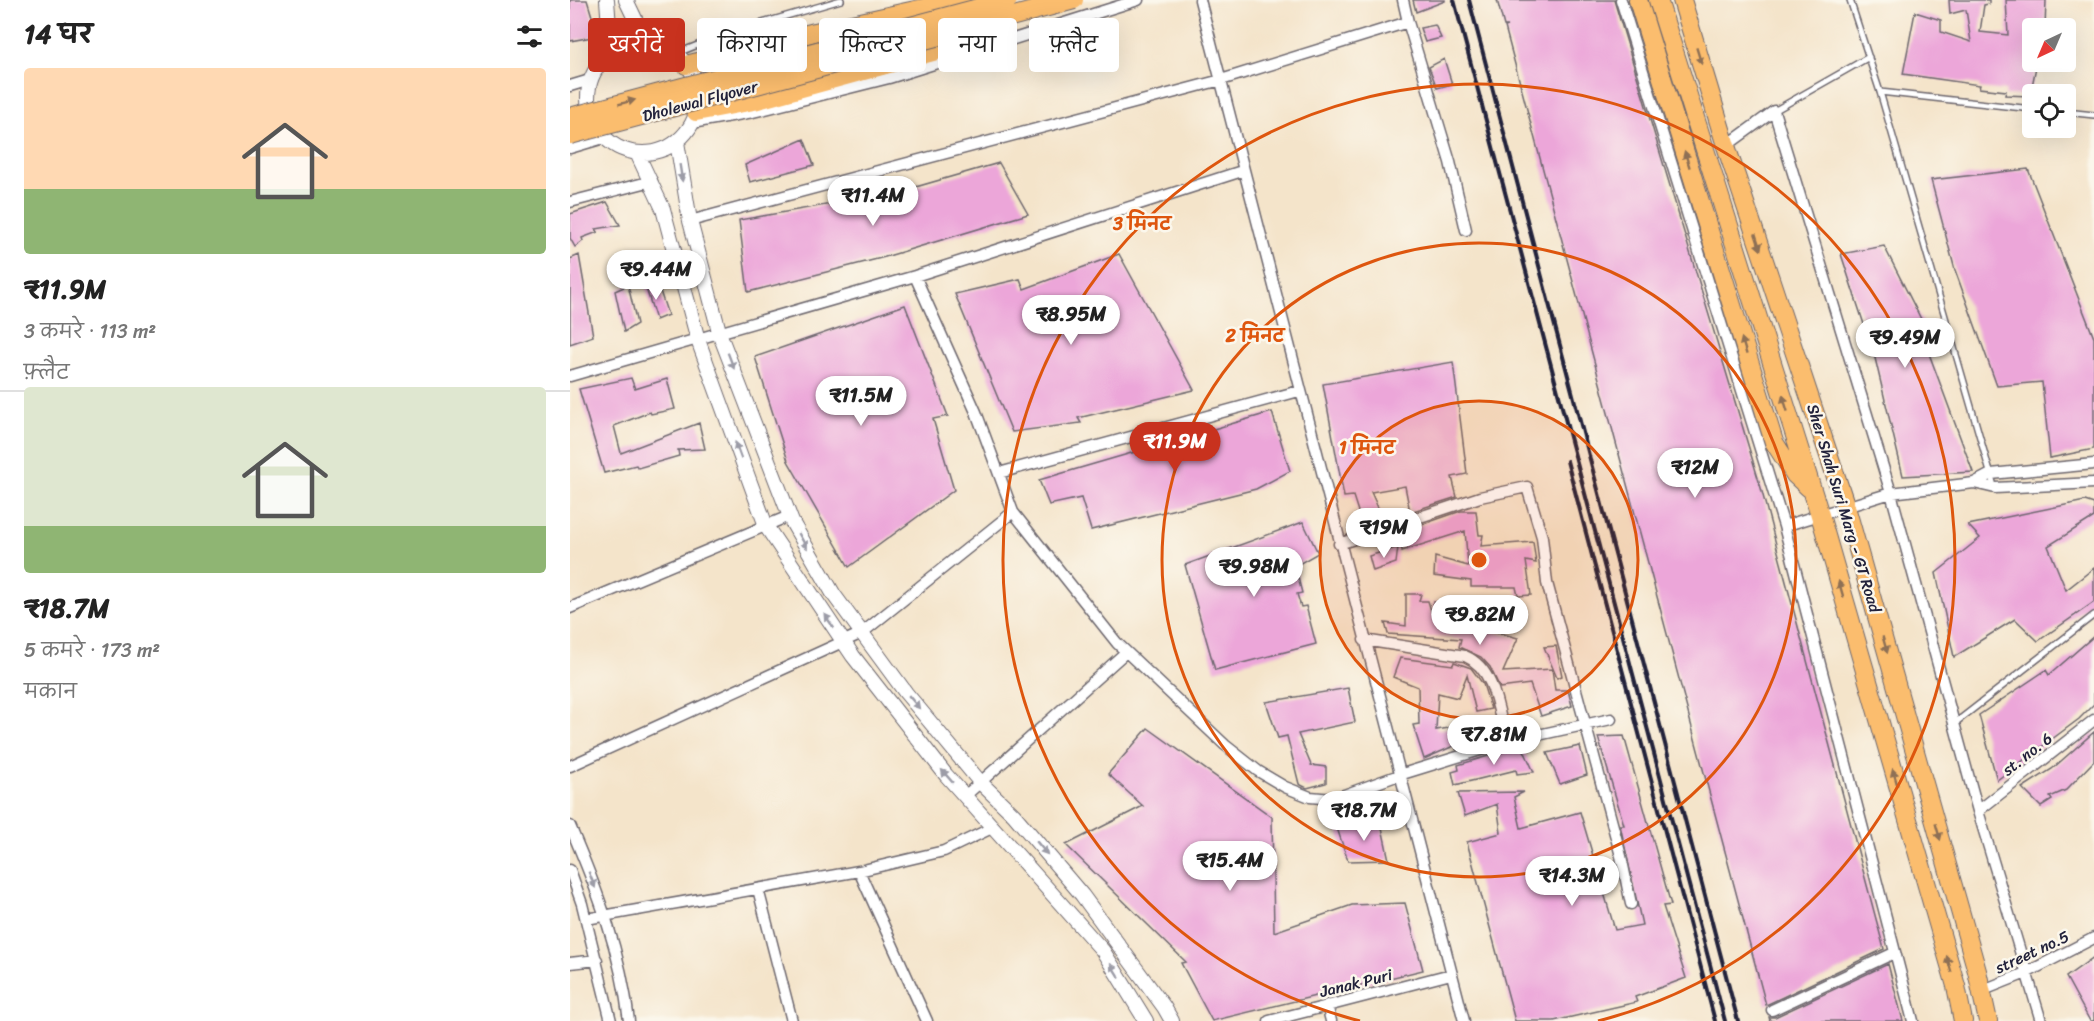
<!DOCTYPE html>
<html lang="hi">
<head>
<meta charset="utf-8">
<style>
	:root { --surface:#fff; --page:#f6f6f6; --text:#222; --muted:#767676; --line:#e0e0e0; --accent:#c8321e }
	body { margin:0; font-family:Sriracha,"Playpen Sans Deva",sans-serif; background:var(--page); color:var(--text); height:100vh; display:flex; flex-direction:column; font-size:22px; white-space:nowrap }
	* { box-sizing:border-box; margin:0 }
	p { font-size:20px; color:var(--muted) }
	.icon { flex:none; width:33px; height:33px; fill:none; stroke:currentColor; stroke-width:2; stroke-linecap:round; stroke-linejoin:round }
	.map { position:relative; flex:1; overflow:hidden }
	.details { display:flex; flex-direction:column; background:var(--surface); width:570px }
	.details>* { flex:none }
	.hud { position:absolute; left:18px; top:18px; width:570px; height:54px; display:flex; gap:12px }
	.needle { width:39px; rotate:224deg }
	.buttons { position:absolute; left:1452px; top:18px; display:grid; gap:12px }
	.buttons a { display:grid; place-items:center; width:54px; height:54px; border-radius:6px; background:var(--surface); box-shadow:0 6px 24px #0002; font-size:30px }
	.price { position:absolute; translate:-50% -51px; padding:0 14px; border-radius:21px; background:#fff; color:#222; font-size:20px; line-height:39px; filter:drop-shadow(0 2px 3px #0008) }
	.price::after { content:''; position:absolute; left:50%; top:36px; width:18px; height:14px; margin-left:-9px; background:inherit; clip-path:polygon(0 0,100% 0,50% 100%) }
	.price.current { background:var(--accent); color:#fff }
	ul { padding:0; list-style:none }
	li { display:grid; align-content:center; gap:12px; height:318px; padding:0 24px }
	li+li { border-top:2px solid var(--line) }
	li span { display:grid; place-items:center; height:186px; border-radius:6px; color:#555 }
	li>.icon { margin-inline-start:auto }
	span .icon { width:108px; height:108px; fill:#fffc; stroke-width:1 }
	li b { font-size:26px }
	h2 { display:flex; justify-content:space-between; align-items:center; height:72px; padding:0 24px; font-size:26px }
	.chip { padding:0 21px; border-radius:6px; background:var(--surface); box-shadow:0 6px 24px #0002; font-size:21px; line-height:54px }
	.chip.current { background:var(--accent); color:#fff }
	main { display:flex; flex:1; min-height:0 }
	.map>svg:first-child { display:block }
</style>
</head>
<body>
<main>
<section class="details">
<h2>14 घर<svg class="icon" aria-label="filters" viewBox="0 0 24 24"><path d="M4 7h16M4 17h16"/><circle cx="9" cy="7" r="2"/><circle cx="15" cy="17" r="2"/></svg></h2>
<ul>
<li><span style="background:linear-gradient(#ffd9b3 65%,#8fb573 0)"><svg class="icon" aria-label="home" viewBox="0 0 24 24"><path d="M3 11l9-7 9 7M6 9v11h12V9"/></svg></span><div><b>₹11.9M</b><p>3 कमरे · 113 m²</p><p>फ़्लैट</p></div></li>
<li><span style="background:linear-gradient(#dfe7d0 75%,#8fb573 0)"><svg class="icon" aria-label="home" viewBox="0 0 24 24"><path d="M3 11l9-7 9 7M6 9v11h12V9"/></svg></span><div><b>₹18.7M</b><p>5 कमरे · 173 m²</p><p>मकान</p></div></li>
</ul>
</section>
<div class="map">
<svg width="1524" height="1021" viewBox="0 0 1524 1021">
	<rect width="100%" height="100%" fill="#fbf7ec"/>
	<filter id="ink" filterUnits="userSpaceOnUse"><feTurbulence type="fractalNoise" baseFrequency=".0167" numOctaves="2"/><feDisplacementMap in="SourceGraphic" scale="12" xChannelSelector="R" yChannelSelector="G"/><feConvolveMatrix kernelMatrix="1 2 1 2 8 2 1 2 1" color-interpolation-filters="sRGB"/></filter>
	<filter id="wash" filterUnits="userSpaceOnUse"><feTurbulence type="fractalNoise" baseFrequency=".008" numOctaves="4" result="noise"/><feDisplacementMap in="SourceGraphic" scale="24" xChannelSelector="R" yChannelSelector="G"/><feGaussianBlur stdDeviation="1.35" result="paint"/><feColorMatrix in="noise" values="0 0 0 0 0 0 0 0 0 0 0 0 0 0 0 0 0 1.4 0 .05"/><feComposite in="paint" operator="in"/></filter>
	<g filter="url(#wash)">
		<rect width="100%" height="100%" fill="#f4e4ca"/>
		<g id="blocks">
			<path fill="#eca6d9" d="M0,0H17L28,36L0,41Z
				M843,0H875V1L846,12Z
				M927,0H1044L1191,488L1314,949L1196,1005L935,27L938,26H934Z
				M1379,0H1419V4L1414,5L1410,32L1438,35L1436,0H1476L1475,28L1462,27V62H1467L1460,96L1435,95L1436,91L1409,88L1410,85L1333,74L1345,12L1371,20V32L1401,42L1396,10L1380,14Z
				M865,25L871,38L855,42L850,28Z
				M874,59L882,84L867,88L859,67Z
				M234,139L244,165L180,182L175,165Z
				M429,163L458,214L315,257L178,292L169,220L296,198L297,201Z
				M1458,169L1524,338V449L1480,458L1472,382L1427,386L1385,270L1361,180Z
				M37,202L50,225L26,229L28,232L12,238L13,241L5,247L0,238V214Z
				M1314,246L1357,331L1351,332L1403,472L1333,476L1305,358L1271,254Z
				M549,254L624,390L508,418L511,423L442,432L385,294L450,279L454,289Z
				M9,255L23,336L0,344V259Z
				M87,282L98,315L86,320L75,285Z
				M58,285L67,324L54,332L45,291Z
				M335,305L378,416L363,419L384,490L279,567L218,461L185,357Z
				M883,362L897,474L882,477L887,497L840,512L835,486L801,492L814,521L793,527L783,496L774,497L753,384Z
				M61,378L65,389L97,379L105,409L81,414L80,412L44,426L51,453L129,423L135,449L108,450L109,456L68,468L66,465L34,473L9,389Z
				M702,412L720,471L686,489L521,530L511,498L479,505L469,480Z
				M1515,501L1524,504V517L1478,546L1496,590L1524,568V602L1468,641L1445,619L1384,657L1366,573L1410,538L1398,525Z
				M891,511H906L909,535H913L911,546L963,542L966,563L956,561L961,595L948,596L946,587H901V581L864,576L865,557L898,566L895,531L832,551L830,537L843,531L842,528Z
				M733,522L748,553L725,566L732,593L727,594L731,607L736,606L746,644L645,670L615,565Z
				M828,547L826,563L803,571L799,556Z
				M836,594H851L849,601H858L863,617V602L893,604L916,612L914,629L948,638L933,672L982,669L985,690H998L1002,706L971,716L960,684L930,688L920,667L911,657L889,647L891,639L818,634L815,623L836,626Z
				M1524,636V704L1509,719L1427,780L1409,715L1476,670L1479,675Z
				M986,646L992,676L987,678L974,647Z
				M830,658L883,665L884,662L901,668L913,684L921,709L906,712L897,675L888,698L868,693L866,730L915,722L919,739L886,749V745L854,759L843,725L849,724L848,687L823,677Z
				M778,688L785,722L728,734L741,765L756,767V783L737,788L729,784L717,736L708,738L696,702Z
				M578,728L702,817L704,932L782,905L835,903L853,970L642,1021L611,963L616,962L496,845L573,806L538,774Z
				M1524,732V761L1496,790L1480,797L1482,800L1471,807L1452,788L1482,769Z
				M1054,736L1101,905L1093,906L1116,978L1065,997L1067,1002L984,1021H945L897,842L931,833L927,804L895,816L888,793L954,792L944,797L951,828L1010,812L1045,930L1072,925L1050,825H1054L1028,737Z
				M952,746L964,772L947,774L946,770L885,785L882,772L889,770L888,765Z
				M1010,746L1017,775L990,784L977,753Z
				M811,823L819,860L778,861L766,825Z
				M1524,957V1021H1520L1496,977Z
				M1318,964L1333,1021H1200L1199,1017H1205Z"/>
		</g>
	</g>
	<g filter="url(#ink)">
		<use href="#blocks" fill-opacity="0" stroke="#6c666d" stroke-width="1.5"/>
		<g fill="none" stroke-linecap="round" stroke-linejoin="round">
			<g stroke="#6c666d" stroke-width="8">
				<path id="service" d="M1280,0L1310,92L1424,486
					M105,54L158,33L271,0
					M1310,92L1462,109
					M1204,111L1299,57
					M1496,112L1524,115
					M1385,723L1524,615"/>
			</g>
			<g stroke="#6c666d" stroke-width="13">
				<path id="minor" d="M630,0L894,1021
					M1051,0L1214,526
					M838,22L880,162L896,230
					M0,86L20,80
					M122,123L183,112L319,78L568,0
					M1156,146L1204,111L1321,493L1408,811L1471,1021
					M0,148L34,138
					M0,202L82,181
					M120,221L651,80L838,22L833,0
					M345,276L406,412L443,512L547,643L655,745L688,771L715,787L740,797L763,799L829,775L936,742L1041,719
					M0,376L345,276L672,171
					M429,473L729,391
					M1404,483L1421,474L1524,464
					M769,544L910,497L957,487L972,537L977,583L1051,856L1061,904
					M0,608L219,516
					M794,640L895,656C926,669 928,712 936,742
					M0,766L292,633L443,512
					M395,796L556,652
					M1408,811L1524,720
					M0,826C27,889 51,952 59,1021
					M0,870L12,904L41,1021
					M289,871L357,1021
					M188,889L222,1021
					M16,919L289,871L374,851L424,827
					M0,963L27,960
					M1411,991L1456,973L1524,938
					M757,1005L761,1021
					M1202,1010L1324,953
					M699,1021L881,974
					M1343,1021L1214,526L1321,493L1404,483L1425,488L1524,483"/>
			</g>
			<g stroke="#6c666d" stroke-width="16">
				<path id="tertiary" d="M37,0L41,53
					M56,0L77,44
					M18 98a55 55 0 1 1 110 0a55 55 0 1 1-110 0Z
					M107,142L120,221L150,335L222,522L264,595L336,693L410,782L444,815L512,895L594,1007L602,1021
					M67,153L93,209L128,340L196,526L283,656L376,775L533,951L576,1021"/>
			</g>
			<g stroke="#6c666d" stroke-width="20">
				<path id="primary" d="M1068,0L1204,442L1225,475L1239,488
					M1088,0L1250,515L1386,986L1393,1021
					M1112,0L1156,146L1276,507L1407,971L1418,1021
					M116,65L245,32L391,0
					M126,112L184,101L421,36L433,20"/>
			</g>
			<use href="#service" stroke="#fff" stroke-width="5"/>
			<use href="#minor" stroke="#fff" stroke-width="10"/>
			<use href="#tertiary" stroke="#fff" stroke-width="14"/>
			<use href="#primary" stroke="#fbbd6e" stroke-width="18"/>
			<path stroke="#22223b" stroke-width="4" d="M884,0L1155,1021
				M899,0L1168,1021
				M997,461L1145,1021"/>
			<g stroke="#6c666d" stroke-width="20" stroke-linecap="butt">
				<path id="primary-bridge" d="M0,117L438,0
					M0,135L504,0"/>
			</g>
			<use href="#primary-bridge" stroke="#fbbd6e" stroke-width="18"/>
		</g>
		<defs><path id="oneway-solid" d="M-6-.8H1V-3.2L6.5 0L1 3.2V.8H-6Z" transform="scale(1.5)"/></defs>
		<g fill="#8e7054">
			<use href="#oneway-solid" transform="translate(1129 56) rotate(73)"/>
			<use href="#oneway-solid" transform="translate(57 102) rotate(-15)"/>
			<use href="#oneway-solid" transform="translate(1117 159) rotate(-107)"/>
			<use href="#oneway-solid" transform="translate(1188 242) rotate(72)"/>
			<use href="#oneway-solid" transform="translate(1174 346) rotate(-107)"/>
			<use href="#oneway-solid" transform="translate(1215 403) rotate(-107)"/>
			<use href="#oneway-solid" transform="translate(1271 589) rotate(-106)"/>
			<use href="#oneway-solid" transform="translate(1315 645) rotate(74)"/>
			<use href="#oneway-solid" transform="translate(1325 777) rotate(-106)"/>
			<use href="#oneway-solid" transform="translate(1368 832) rotate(74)"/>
			<use href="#oneway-solid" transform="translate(1379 964) rotate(-106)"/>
		</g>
		<g fill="#9c9ca7">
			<use href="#oneway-solid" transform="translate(111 173) rotate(81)"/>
			<use href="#oneway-solid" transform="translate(161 361) rotate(69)"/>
			<use href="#oneway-solid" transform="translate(168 450) rotate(-110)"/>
			<use href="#oneway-solid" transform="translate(233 541) rotate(60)"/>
			<use href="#oneway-solid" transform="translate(259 621) rotate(-125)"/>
			<use href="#oneway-solid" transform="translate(344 702) rotate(50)"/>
			<use href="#oneway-solid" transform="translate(377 776) rotate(-131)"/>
			<use href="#oneway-solid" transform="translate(472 848) rotate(50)"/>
			<use href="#oneway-solid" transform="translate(22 880) rotate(68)"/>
			<use href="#oneway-solid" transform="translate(545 971) rotate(-122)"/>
		</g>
	</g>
	<circle cx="909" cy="560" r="159" fill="#de560e" fill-opacity=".12"/>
	<g fill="none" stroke="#de560e" stroke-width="3">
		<circle cx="909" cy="560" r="159"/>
		<circle cx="909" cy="560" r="317"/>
		<path d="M790 1021A476 476 0 1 1 1028 1021"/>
	</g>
	<g text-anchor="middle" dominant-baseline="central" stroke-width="5" stroke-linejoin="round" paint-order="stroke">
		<g font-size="16" fill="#22223b" stroke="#fbf7ec">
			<text transform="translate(130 101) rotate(-15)">Dholewal Flyover</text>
			<text transform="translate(1274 508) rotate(73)">Sher Shah Suri Marg - GT Road</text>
			<text transform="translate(1457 754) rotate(-38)">st. no. 6</text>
			<text transform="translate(1462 952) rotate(-25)">street no.5</text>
			<text transform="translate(786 983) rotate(-14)">Janak Puri</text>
		</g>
	</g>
	<circle cx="909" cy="560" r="9" fill="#de560e" stroke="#fbf7ec" stroke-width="3"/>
	<g font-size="18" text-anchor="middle" font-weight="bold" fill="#de560e" stroke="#fbf7ec" stroke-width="5" stroke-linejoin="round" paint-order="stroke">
		<text x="572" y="230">3 मिनट</text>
		<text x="685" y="342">2 मिनट</text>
		<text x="797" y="454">1 मिनट</text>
	</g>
</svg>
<div class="buttons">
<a><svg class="needle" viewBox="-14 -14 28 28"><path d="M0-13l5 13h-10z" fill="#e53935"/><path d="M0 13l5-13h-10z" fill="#767676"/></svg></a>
<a><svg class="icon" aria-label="locate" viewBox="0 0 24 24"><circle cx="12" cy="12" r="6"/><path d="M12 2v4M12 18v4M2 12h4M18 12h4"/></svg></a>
</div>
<b class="price" style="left:303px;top:227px">₹11.4M</b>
<b class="price" style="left:86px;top:301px">₹9.44M</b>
<b class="price" style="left:501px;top:346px">₹8.95M</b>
<b class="price" style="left:1335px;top:369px">₹9.49M</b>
<b class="price" style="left:291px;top:427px">₹11.5M</b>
<b class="price current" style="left:605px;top:473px">₹11.9M</b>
<b class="price" style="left:1125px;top:499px">₹12M</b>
<b class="price" style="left:814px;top:559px">₹19M</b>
<b class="price" style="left:684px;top:598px">₹9.98M</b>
<b class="price" style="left:910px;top:646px">₹9.82M</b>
<b class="price" style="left:924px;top:766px">₹7.81M</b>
<b class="price" style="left:794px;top:842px">₹18.7M</b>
<b class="price" style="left:660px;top:892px">₹15.4M</b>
<b class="price" style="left:1002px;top:907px">₹14.3M</b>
<div class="hud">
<a class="chip current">खरीदें</a>
<a class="chip">किराया</a>
<a class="chip">फ़िल्टर</a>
<a class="chip">नया</a>
<a class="chip">फ़्लैट</a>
</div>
</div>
</main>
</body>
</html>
